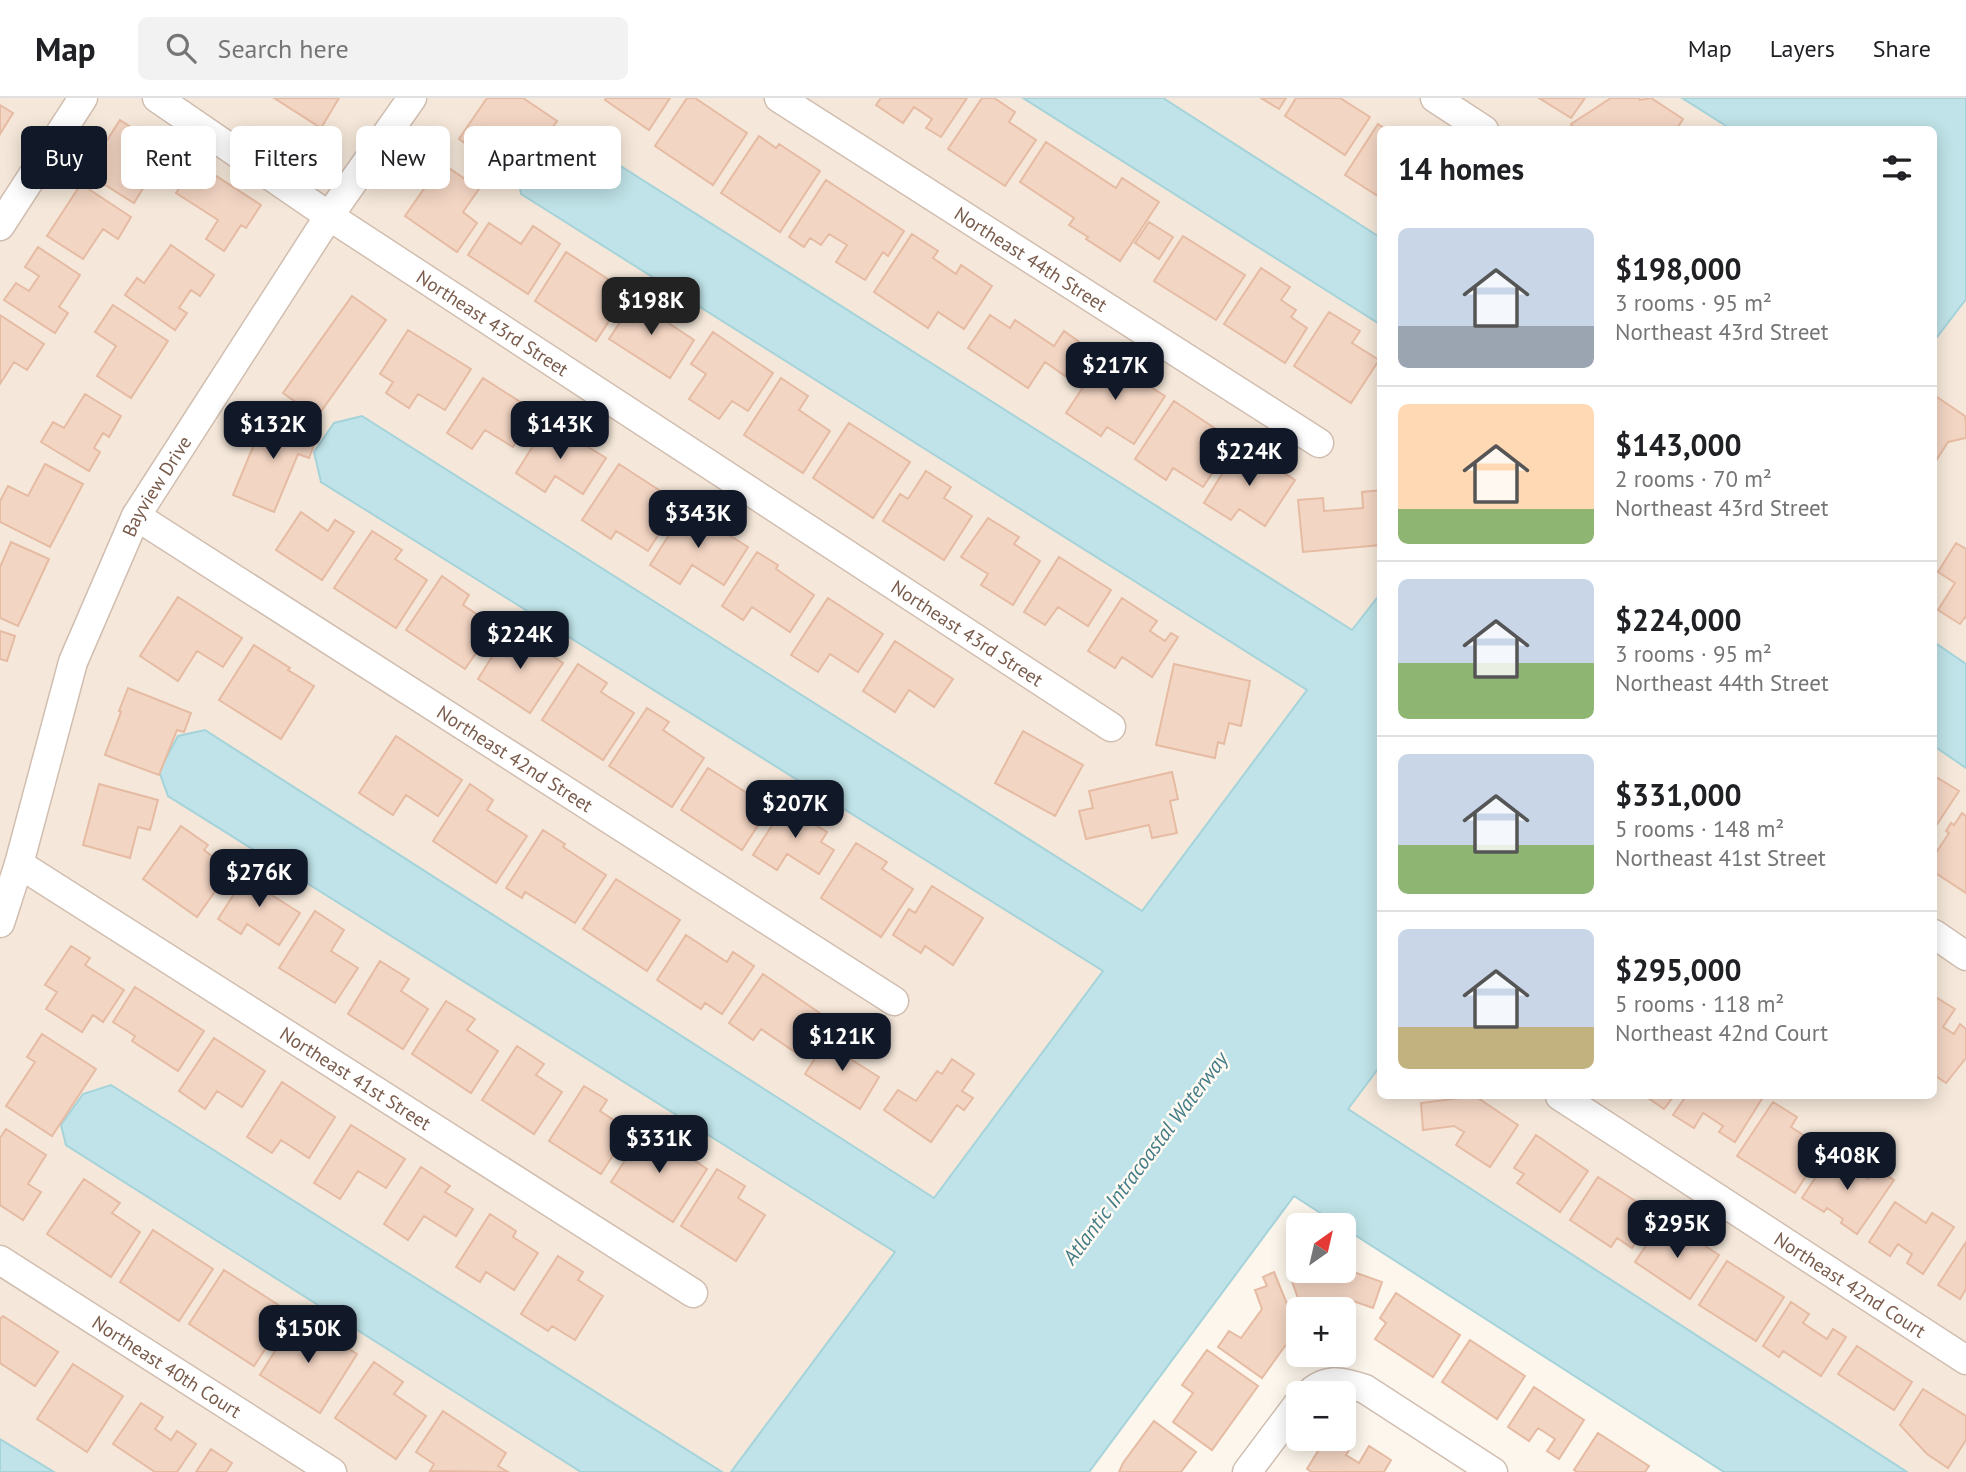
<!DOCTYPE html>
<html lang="en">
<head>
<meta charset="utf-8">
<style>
	:root { --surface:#fff; --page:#f2f2f2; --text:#202124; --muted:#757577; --line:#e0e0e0; --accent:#111827 }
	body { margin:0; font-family:"PT Sans",sans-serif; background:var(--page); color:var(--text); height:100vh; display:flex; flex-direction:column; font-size:26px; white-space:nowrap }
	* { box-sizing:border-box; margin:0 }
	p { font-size:23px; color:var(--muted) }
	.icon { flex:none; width:38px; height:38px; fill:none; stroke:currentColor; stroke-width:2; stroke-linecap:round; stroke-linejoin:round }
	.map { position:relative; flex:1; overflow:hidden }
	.side { position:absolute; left:1377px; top:28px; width:560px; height:973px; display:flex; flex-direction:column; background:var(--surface); border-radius:10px; box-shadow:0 4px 18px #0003 }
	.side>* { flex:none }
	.guide { position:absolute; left:21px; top:28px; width:665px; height:63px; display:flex; gap:14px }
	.needle { width:46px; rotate:34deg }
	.tools { position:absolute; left:1286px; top:1115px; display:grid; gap:14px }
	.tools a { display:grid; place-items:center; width:70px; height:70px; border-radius:10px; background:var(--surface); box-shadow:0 4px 18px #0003; font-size:35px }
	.price { position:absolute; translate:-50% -60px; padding:0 16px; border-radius:14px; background:var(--accent); color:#fff; font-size:23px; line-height:46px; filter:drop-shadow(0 2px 4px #0008) }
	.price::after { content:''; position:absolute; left:50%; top:42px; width:21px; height:16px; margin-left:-10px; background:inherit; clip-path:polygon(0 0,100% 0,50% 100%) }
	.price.active { background:#222; color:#fff }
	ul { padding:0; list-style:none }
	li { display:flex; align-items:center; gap:21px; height:175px; padding:0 21px }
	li+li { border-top:2px solid var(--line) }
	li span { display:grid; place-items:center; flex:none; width:196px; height:140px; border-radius:10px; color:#555 }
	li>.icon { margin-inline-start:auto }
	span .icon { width:84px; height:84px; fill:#fffc; stroke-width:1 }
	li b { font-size:30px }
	h2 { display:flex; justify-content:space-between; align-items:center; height:84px; padding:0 21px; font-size:30px }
	.tag { padding:0 24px; border-radius:10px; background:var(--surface); box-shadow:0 4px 18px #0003; font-size:24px; line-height:63px }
	.tag.active { background:var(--accent); color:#fff }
	header { display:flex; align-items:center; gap:42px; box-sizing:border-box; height:98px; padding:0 35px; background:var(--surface); border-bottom:2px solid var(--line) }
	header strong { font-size:33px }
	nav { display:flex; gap:38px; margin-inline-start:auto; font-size:24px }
	.search { width:490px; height:63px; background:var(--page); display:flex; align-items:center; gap:18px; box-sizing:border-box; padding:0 24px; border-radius:10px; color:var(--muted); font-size:26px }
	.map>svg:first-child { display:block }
</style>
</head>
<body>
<header>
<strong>Map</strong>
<div class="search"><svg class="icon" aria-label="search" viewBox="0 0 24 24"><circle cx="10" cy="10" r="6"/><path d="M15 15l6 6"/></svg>Search here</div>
<nav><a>Map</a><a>Layers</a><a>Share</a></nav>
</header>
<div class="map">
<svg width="1966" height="1374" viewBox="0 0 1966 1374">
	<rect width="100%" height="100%" fill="#fdf6ec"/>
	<path fill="#f5e8da" d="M0,0H1023L1381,227V495L1352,532L560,30L521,96L1308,592L1142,813L362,318L314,354L321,384L1103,873L934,1100L205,632L168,698L895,1154L731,1374H722L111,987L67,1047L581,1374H54L0,1341Z
		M1163,0H1682L1731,31L1381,32V140Z
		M1966,201V566L1934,544V243Z
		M1934,648L1966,670V1374H1907L1347,1010L1381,967V998H1934Z"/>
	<path fill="#bfe3e8" stroke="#a5d3da" stroke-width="2" d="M1023,0H1163L1381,140V227Z
		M1682,0H1966V201L1934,243V32L1731,31Z
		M559,29L1352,532L1381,495V967L1348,1011L1907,1374H1724L1344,1130V1127H1339L1294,1098L1089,1374H731L895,1154L168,698L159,673L178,638L205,632L934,1100L1103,873L321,384L314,354L334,325L362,318L1142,813L1307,592L521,96L517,71L539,36Z
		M1934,544L1966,566V670L1934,648Z
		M111,987L722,1374H581L66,1047L61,1027L83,996Z
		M0,1341L54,1374H0Z"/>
	<path fill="#f3d5c3" stroke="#e6bba3" stroke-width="2" d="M274,0H339L321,30Z
		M487,0H523L557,23L537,52L519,39L498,69L459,41Z
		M606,0H670L649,32L605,2Z
		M687,0H695L747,35L713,87L655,48Z
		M881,0H967L941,39L926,30L932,21L914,9L903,25L876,7Z
		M982,0H994L1015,14L1009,24L1036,42L1005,88L948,51Z
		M1261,0H1286L1279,11Z
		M1296,0H1340L1370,19L1345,57L1285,18Z
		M1539,0H1585L1571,20Z
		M1611,0H1639L1640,2L1651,0L1683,21L1676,32H1574L1571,26Z
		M0,7L13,15L0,36Z
		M120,22L168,53L156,70L141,61L131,78L145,87L134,105L86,75Z
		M1378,26L1387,32H1381V100L1345,77Z
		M759,38L776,50L779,46L820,73L780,134L721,95Z
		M1046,44L1116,90L1122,80L1159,104L1120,163L1086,141L1088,139L1069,127L1074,120L1020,84Z
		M196,65L261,107L246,130L241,127L224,153L206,141L218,122L176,95Z
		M442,65L479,91L463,114L477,125L457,154L405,118Z
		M826,82L904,133L888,158L883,154L865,182L836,164L847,147L829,136L821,147L810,140L804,149L789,139Z
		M81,86L131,119L118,141L103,131L83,161L47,138Z
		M1149,124L1173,139L1159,161L1135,145Z
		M489,125L521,146L533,128L560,146L528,196L468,157Z
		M912,136L938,153L933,160L956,176L961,167L992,188L964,231L938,214L928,230L874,194Z
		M1183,138L1245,177L1216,222L1154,183Z
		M171,147L214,177L200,198L191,192L179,210L187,215L175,232L125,197L137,180L144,185Z
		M38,149L80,177L59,209L68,215L55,235L4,202L16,185L29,193L39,178L25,169Z
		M566,154L628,194L596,243L535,203Z
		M1261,170L1290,189L1281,202L1296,212L1291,219L1307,230L1285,265L1224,226Z
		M639,195L660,209L655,216L694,242L670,280L609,241Z
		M352,198L386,222L317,319L283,295Z
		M113,207L168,243L131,300L97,278L116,248L95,234Z
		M1329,214L1360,233L1352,245L1379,262L1351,305L1294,268Z
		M0,217L44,246L27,272L14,264L0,286Z
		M990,217L1010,230L1015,222L1054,248L1064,233L1085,248L1065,278L1045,264L1028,290L968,250Z
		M408,232L471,271L445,312L418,296L409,310L386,295L393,284L380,276Z
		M713,234L773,275L748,313L732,303L719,321L689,301L706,276L691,266Z
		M1103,259L1165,298L1134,346L1107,329L1101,338L1066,315Z
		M483,280L536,314L513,349L485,332L472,351L447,335Z
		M781,280L808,298L799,312L830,333L803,375L744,337Z
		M85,296L121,318L109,339L103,335L94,350L100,354L89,373L41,344L53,324L64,330Z
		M1934,297L1965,318L1966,326V340L1948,344L1934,366Z
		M1174,303L1234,343L1203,389L1173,370L1166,382L1135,361Z
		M267,315L318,336L309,360L298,356L274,414L233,397Z
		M548,324L606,360L583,396L555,378L545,394L516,375Z
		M849,325L910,364L873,420L813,380Z
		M1240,347L1295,382L1265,428L1239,411L1231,422L1204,405Z
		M45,366L83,386L50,449L0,424V403L8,388L28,398Z
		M619,366L679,405L648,453L616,433L611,441L582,422Z
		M926,373L951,389L944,400L972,418L944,462L883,423L900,396L908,401Z
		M1381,392V447L1303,454L1298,402L1323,400L1324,413L1363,410L1362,394Z
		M686,410L748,449L724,487L692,467L680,486L650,467Z
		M301,414L328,433L335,422L354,434L322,482L276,452Z
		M988,420L1019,439L1014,446L1040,463L1013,507L981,487L988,476L961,459Z
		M372,433L402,452L395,461L427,482L396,530L334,490Z
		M11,444L49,461L18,528L0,520V469Z
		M1956,445L1966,451V520L1965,519L1960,526L1938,512L1955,485L1938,474Z
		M757,454L778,467L776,471L814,497L790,534L752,509L743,522L722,508Z
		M1059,459L1111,492L1088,528L1058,509L1045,527L1024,514Z
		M442,478L469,497L463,507L495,528L465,571L406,532Z
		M178,499L242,540L223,569L197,553L178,583L140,558Z
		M828,500L883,536L858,574L830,556L818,574L791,557Z
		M1122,500L1157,523L1150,533L1165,543L1171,535L1178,539L1152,579L1122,559L1115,570L1088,553Z
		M510,530L563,565L530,615L478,581Z
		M0,533L15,538L7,563L0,561Z
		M895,543L953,581L934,609L909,592L895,614L863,593Z
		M254,547L290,570L288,572L314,588L281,641L219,602Z
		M578,566L607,585L601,594L634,615L603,662L542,622Z
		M1174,566L1250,583L1241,628L1229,625L1224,646L1218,644L1215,660L1156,647Z
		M128,590L191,615L184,634L177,632L159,677L105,657L121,614L119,613Z
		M647,610L669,624L663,632L704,660L672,709L609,668Z
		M1023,633L1083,667L1055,718L995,685Z
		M396,638L462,682L438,718L406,697L393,717L359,695Z
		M708,670L750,697L760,683L779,695L742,752L681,712Z
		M1172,674L1178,701L1170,703L1177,735L1152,740L1149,727L1086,741L1079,713L1093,710L1089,693Z
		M1938,680L1959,693L1934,731V681Z
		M99,686L158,702L150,732L138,729L130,760L83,747Z
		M470,686L493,702L487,712L527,738L496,785L433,743Z
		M789,701L812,716L808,722L827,734L821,744L834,752L819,776L787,756L777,772L753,757Z
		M1962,715L1966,718V795L1934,774V758L1949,735L1946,733L1951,725L1954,727Z
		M181,728L208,747L204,752L222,766L213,779L221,785L197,819L143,781Z
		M543,732L565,746L563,749L606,777L575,825L525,794L522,800L506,790Z
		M856,745L887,764L882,771L913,791L881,839L821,800Z
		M250,771L275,787L270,796L300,815L279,847L247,826L241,836L218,821Z
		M616,781L680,822L647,873L583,831Z
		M932,788L983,820L953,867L925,848L921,855L893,837L909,811L915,815Z
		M315,813L344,832L331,853L358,870L335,905L279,870Z
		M686,837L727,864L733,854L754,868L722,916L705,905L701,911L657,882Z
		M71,848L90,860L85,867L124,892L103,924L93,917L82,934L46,911L57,894L45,887Z
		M380,863L409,881L401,893L428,911L403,951L348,916Z
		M763,876L824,918L798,956L761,931L753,942L729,925Z
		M135,889L204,933L178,973L132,943L135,938L113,924Z
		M1934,898L1955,911L1943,929L1954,936L1960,926L1966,931V960L1946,985L1937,979L1934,981Z
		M446,903L475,921L467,932L498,953L471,995L412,956Z
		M831,935L847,945L841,955L879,979L860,1011L805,976Z
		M42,936L96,971L52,1038L6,1008L35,964L27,959Z
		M214,940L265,973L242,1009L217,993L205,1011L179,993Z
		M517,948L544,966L536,977L562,994L534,1036L482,1002Z
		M952,961L974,976L962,993L973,1000L964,1012L957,1007L931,1044L884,1012L898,992L916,1003L937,973L942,976Z
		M282,984L335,1019L309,1060L281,1042L272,1055L247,1039Z
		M584,988L607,1002L600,1013L629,1032L601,1076L549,1043Z
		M1475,998L1518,1027L1490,1069L1456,1047L1464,1034L1454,1028L1423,1032L1421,1005Z
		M1650,998H1674L1664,1011L1648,1000Z
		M1686,998H1760L1763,999L1735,1044L1719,1034L1723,1028L1703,1015L1694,1030L1673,1017Z
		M1773,1004L1797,1019L1791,1029L1824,1051L1795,1095L1737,1058Z
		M351,1027L405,1061L386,1090L358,1073L340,1101L314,1085Z
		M646,1030L707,1071L673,1124L611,1084Z
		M6,1031L46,1057L28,1086L41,1094L23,1122L0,1107V1040Z
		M1536,1037L1588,1073L1560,1114L1517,1085L1524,1076L1514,1070Z
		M1831,1056L1868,1081L1875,1070L1894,1082L1857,1136L1841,1125L1843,1121L1827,1110L1824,1114L1802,1100Z
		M421,1069L450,1088L445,1094L473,1111L456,1138L424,1118L408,1142L384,1126Z
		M717,1071L745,1088L738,1100L765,1117L736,1163L681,1128Z
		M1598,1079L1654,1115L1632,1150L1617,1140L1611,1149L1570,1122Z
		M84,1081L120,1105L112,1115L140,1134L111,1179L47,1136Z
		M1895,1104L1926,1125L1932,1115L1954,1129L1923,1176L1907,1165L1912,1156L1898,1146L1890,1158L1869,1144Z
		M490,1116L516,1133L513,1139L538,1155L514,1192L486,1174L480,1184L456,1169Z
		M1661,1125L1675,1134L1678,1130L1719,1157L1690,1201L1635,1164Z
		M153,1132L213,1171L179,1223L120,1184Z
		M1966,1144V1191L1960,1201L1938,1187Z
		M558,1158L583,1174L578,1182L603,1198L575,1242L552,1228L548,1233L521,1216Z
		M1727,1163L1784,1199L1756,1243L1699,1207Z
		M224,1172L280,1208L268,1227L277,1233L254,1268L189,1226Z
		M1305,1172H1344L1346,1177L1354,1174L1382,1184L1373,1210L1353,1203L1333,1211H1302L1290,1178Z
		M1274,1174L1298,1233V1243L1285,1248L1262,1280L1218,1249L1229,1233L1241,1240L1262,1211L1255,1192L1267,1188L1263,1179Z
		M1396,1195L1460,1237L1433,1279L1375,1241L1386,1225L1380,1220Z
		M1791,1204L1809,1216L1803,1225L1827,1241L1833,1231L1846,1239L1821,1278L1783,1253L1779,1259L1763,1248Z
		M3,1218L58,1254L35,1288L0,1265V1221Z
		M297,1218L357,1256L320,1315L260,1277Z
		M1470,1242L1525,1278L1497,1321L1442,1284Z
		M1857,1248L1912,1284L1894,1312L1838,1276Z
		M1207,1252L1258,1288L1212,1352L1173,1324L1193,1295L1182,1287Z
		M374,1264L403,1284L394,1296L426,1318L396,1361L335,1320Z
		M73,1266L123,1298L87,1354L37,1321Z
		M1534,1289L1584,1322L1559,1361L1547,1353L1555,1341L1538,1330L1529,1343L1508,1329Z
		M1923,1291L1966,1318V1342L1948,1370L1927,1356L1900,1327Z
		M141,1305L163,1319L155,1331L171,1342L177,1333L196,1346L177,1374H155L113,1346Z
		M443,1313L506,1355L498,1368L508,1374L430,1373L434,1366L416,1354Z
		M1154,1323L1196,1354L1181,1374H1119L1123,1365Z
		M1598,1335L1649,1368L1645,1374H1577L1574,1372Z
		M1326,1340H1337L1351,1349L1346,1357L1359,1365L1369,1348L1391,1362L1384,1374H1312L1307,1371Z
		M211,1351L232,1365L226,1374H196Z"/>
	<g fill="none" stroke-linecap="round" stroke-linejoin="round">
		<g stroke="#d1beb0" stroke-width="31">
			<g id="minor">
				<path id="s1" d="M157,0L329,118L1111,629"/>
				<path id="s2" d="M779,0L1319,345"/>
				<path d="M1435,0L1484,32"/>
				<path d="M0,128L83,0"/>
				<path id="s3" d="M136,418L894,903"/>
				<path id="s4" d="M19,766L693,1195"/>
				<path id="s5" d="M0,825L19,766L73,564L136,418L329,118L412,0"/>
				<path d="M1934,836L1966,858"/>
				<path id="s6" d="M1560,998L1966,1262"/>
				<path id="s7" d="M0,1162L332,1374"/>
				<path d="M1310,1295C1328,1279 1345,1284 1365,1291L1493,1374"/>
				<path d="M1247,1374L1298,1306"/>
			</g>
		</g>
		<use href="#minor" stroke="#fff" stroke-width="28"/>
	</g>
	<g text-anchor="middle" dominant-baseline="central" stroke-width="5" stroke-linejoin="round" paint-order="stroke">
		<g font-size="19" fill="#7a5c4d" stroke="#fffaf3">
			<text stroke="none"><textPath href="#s2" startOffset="299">Northeast 44th Street</textPath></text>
			<text stroke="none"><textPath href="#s1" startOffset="404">Northeast 43rd Street</textPath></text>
			<text stroke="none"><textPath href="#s5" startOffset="466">Bayview Drive</textPath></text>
			<text stroke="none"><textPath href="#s1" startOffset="971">Northeast 43rd Street</textPath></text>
			<text stroke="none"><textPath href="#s3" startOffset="450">Northeast 42nd Street</textPath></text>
			<text stroke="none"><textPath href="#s4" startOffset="399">Northeast 41st Street</textPath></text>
			<text stroke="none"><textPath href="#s6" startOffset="346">Northeast 42nd Court</textPath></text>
			<text stroke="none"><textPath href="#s7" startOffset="198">Northeast 40th Court</textPath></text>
		</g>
		<g font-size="21" font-style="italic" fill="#437c86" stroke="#fffaf3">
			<text transform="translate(1145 1060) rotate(-53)">Atlantic Intracoastal Waterway</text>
		</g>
	</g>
</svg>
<div class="tools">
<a><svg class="needle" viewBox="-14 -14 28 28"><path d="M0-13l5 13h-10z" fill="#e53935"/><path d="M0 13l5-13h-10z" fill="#757577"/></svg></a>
<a>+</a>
<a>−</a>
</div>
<b class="price active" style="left:651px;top:239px">$198K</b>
<b class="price" style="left:1115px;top:304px">$217K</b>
<b class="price" style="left:273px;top:363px">$132K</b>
<b class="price" style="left:560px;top:363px">$143K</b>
<b class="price" style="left:1249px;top:390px">$224K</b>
<b class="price" style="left:698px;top:452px">$343K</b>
<b class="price" style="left:520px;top:573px">$224K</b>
<b class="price" style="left:795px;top:742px">$207K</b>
<b class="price" style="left:259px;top:811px">$276K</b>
<b class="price" style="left:842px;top:975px">$121K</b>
<b class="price" style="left:659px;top:1077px">$331K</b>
<b class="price" style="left:1847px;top:1094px">$408K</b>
<b class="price" style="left:1677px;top:1162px">$295K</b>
<b class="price" style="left:308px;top:1267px">$150K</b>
<div class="guide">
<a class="tag active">Buy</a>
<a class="tag">Rent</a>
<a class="tag">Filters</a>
<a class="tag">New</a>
<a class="tag">Apartment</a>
</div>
<section class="side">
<h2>14 homes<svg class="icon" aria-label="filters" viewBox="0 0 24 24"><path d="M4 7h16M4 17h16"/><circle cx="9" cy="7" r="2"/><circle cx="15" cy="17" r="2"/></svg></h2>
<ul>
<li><span style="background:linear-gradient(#c9d6e8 70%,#9aa5b1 0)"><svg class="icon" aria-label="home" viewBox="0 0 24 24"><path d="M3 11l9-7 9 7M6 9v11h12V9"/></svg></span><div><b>$198,000</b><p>3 rooms · 95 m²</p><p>Northeast 43rd Street</p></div></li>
<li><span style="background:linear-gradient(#ffd9b3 75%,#8fb573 0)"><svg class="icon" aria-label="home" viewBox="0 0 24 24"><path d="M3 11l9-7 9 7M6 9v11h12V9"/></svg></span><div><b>$143,000</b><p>2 rooms · 70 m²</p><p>Northeast 43rd Street</p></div></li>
<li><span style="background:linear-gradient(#c9d6e8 60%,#8fb573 0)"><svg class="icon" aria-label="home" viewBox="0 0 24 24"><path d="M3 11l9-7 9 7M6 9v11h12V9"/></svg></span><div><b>$224,000</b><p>3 rooms · 95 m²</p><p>Northeast 44th Street</p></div></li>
<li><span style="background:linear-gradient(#c9d6e8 65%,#8fb573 0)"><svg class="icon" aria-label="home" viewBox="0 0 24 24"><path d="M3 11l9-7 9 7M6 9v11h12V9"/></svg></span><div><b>$331,000</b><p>5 rooms · 148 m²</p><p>Northeast 41st Street</p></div></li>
<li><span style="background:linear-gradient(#c9d6e8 70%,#c2b280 0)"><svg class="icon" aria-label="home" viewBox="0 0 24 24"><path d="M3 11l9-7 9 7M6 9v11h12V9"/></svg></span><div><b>$295,000</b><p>5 rooms · 118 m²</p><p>Northeast 42nd Court</p></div></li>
</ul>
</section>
</div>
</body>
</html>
